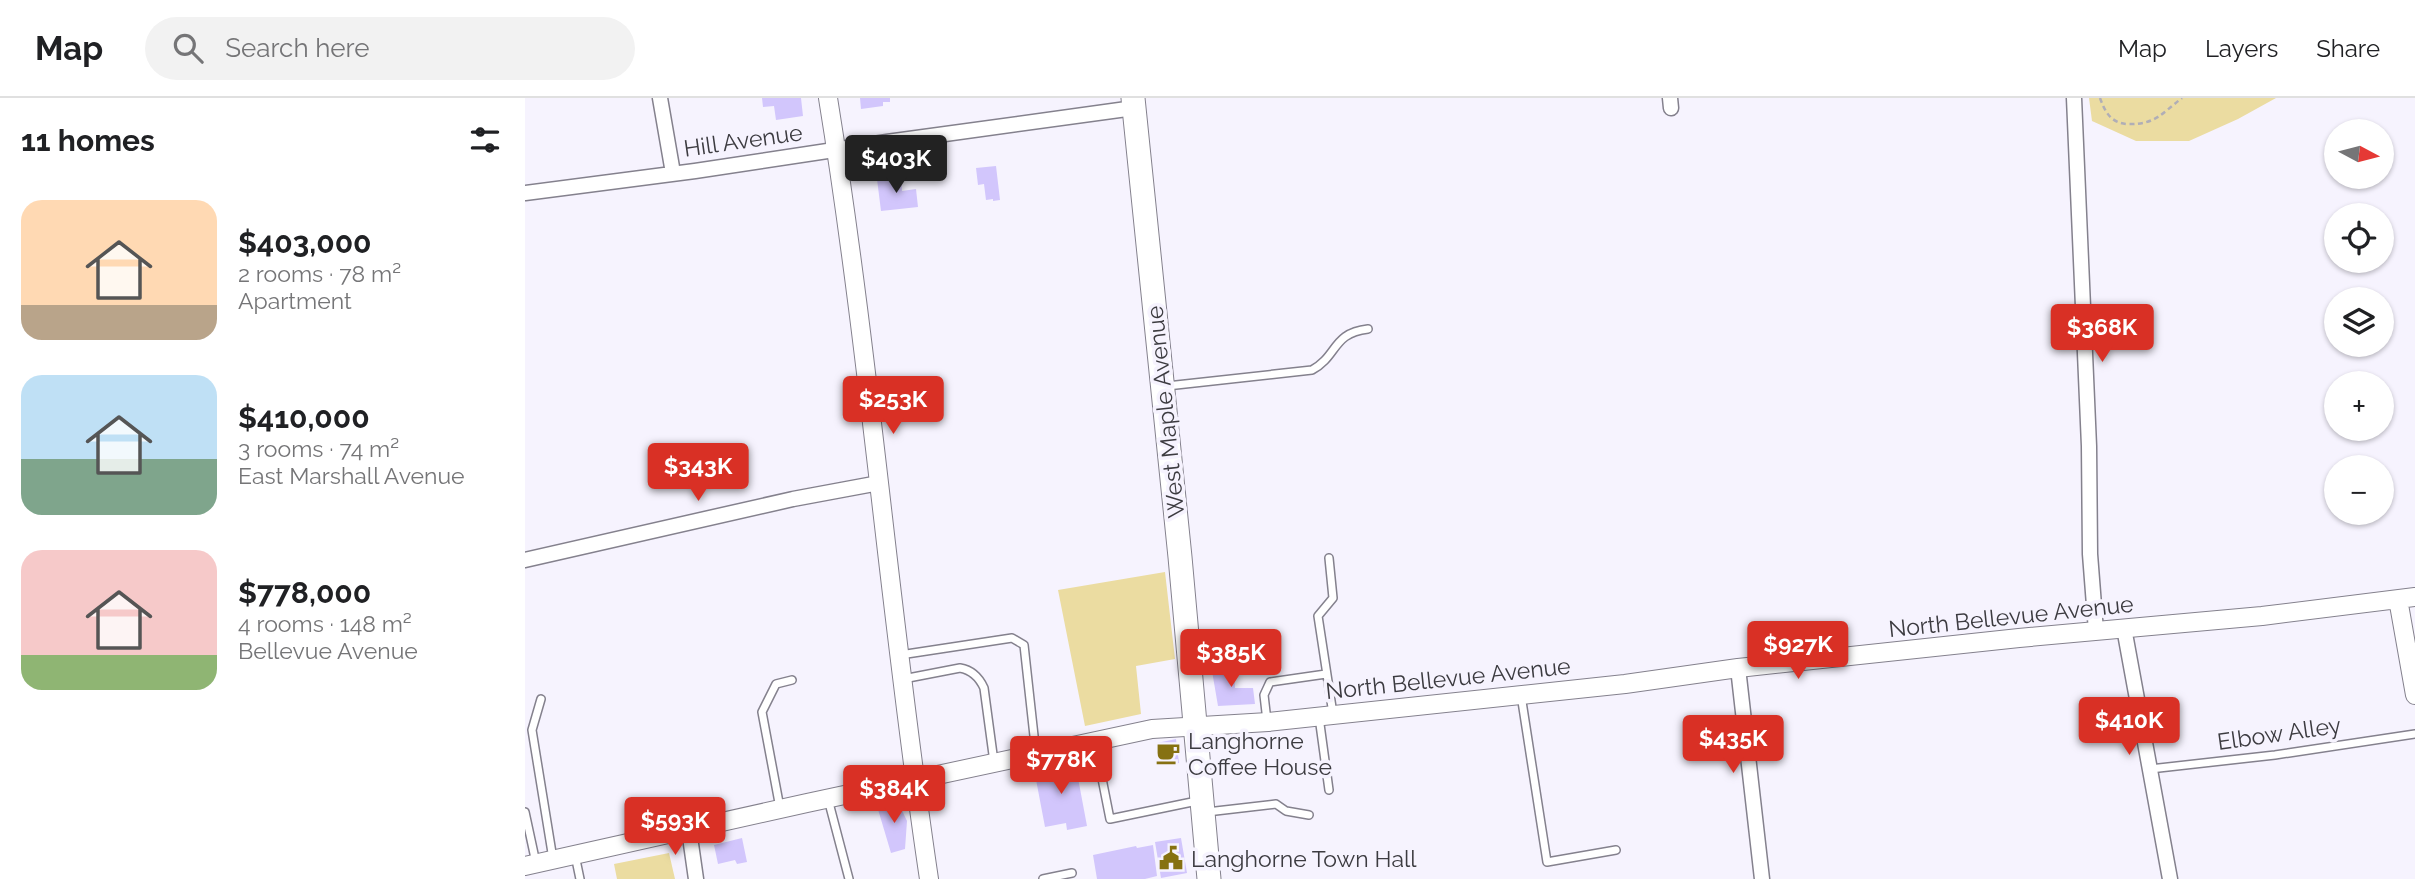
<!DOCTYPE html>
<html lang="en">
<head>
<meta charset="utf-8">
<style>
	:root { --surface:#fff; --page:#f2f2f2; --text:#202124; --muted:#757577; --line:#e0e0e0; --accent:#d93025 }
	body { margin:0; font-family:Raleway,sans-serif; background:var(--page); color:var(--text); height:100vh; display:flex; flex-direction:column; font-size:26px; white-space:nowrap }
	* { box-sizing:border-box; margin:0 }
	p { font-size:23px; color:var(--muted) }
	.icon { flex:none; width:38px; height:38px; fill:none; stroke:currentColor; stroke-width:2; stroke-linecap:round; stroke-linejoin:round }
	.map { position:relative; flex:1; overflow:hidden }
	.panel { display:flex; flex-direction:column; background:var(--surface); width:525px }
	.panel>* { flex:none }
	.needle { width:46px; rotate:97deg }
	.tools { position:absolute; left:1799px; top:21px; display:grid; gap:14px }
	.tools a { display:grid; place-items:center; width:70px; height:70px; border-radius:50%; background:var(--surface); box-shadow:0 2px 5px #0004; font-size:35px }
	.price { position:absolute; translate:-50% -60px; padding:0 16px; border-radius:7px; background:var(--accent); color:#fff; font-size:23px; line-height:46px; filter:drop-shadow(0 2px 4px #0008) }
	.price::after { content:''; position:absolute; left:50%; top:42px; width:21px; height:16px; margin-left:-10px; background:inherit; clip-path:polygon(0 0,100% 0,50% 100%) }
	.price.on { background:#222; color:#fff }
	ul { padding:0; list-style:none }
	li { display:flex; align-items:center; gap:21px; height:175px; padding:0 21px }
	li span { display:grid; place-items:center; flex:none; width:196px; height:140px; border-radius:21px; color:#555 }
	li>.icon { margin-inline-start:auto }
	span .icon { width:84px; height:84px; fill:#fffc; stroke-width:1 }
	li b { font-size:30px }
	h2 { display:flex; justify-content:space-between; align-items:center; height:84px; padding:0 21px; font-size:30px }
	header { display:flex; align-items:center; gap:42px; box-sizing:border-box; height:98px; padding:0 35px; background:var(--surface); border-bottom:2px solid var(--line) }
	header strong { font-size:33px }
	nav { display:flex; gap:38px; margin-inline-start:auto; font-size:24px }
	.search { width:490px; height:63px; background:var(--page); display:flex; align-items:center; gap:18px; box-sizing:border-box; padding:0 24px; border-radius:38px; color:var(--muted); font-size:26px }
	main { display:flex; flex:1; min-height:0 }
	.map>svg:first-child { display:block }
</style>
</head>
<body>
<header>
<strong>Map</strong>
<div class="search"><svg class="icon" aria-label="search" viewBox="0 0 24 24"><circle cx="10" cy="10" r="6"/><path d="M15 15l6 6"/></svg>Search here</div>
<nav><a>Map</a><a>Layers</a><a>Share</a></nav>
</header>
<main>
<section class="panel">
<h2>11 homes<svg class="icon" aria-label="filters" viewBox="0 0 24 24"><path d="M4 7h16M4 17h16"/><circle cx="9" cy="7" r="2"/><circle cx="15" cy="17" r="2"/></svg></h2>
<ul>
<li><span style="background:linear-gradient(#ffd9b3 75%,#b9a48a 0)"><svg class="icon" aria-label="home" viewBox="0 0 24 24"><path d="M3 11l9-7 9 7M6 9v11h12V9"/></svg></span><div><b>$403,000</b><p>2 rooms · 78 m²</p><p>Apartment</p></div></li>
<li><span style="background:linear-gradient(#bfe0f5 60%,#7fa58c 0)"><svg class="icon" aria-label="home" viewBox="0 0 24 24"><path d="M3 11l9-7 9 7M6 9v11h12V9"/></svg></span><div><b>$410,000</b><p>3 rooms · 74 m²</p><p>East Marshall Avenue</p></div></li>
<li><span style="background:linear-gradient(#f6c9c9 75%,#8fb573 0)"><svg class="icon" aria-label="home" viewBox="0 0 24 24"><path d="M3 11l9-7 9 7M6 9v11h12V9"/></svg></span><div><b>$778,000</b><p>4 rooms · 148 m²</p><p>Bellevue Avenue</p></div></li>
</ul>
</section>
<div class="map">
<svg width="1890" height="781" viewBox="0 0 1890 781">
	<rect width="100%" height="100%" fill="#f6f3fe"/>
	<path fill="#ebdca1" d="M1564,0H1751L1713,21L1664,43H1611L1567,23Z
		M640,474L650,561L611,568L616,616L560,628L533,492Z
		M144,755L150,781H92L89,766Z"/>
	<path fill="#d2c6fc" d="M237,0H276L278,18L251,22L249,8L238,9Z
		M335,0H365V4H358V8L336,11Z
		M471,68L475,102L468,103V101L461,102L459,86L453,87L451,70Z
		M376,79L377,93L391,91L393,109L356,113L352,81Z
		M709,569L710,590H728L730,606L693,608L687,573Z
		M651,641L654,665L636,668L632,645Z
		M550,664L562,728L542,732L541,725L520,729L509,671Z
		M372,702L382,723L380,751L366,755L352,708Z
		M217,740L222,764L212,766L210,762L193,766L189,747Z
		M656,740L662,775L636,780L630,744Z
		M628,747L632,778L620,781H572L568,757L611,748L612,750Z"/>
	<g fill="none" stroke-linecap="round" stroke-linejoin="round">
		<g stroke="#84818d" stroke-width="10">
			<path id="service" d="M642,288L787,272C813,258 807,235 843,231
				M804,460L808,500L793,518L808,616
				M375,557L487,540L499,547L511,656
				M378,581L435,570C447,572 454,579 459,590L469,664
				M996,597L1022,764L1091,752
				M16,601L7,632L28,761
				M794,619L804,692
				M742,623L739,597L745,584L801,576
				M570,645L585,721L672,703
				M1625,671L1750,657L1890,636
				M303,701L324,781
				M255,710L237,614L251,586L267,582
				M0,714L11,765
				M682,714L751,706L761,713L784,717
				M50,757L55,781
				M518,781L547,775"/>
		</g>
		<g stroke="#84818d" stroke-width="17">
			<path id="minor" d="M135,0L148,75
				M1145,0L1146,10
				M1549,0L1564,348L1565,456L1571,533
				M0,95L170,73L362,44L609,10
				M0,462L268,401L354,385
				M1599,530L1645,781
				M1213,570L1237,781
				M164,732L171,781"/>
		</g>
		<g stroke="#84818d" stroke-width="20">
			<path id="tertiary" d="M303,0C345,259 365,521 404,781
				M1873,501L1890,597
				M0,768L282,705L627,631L743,624L1100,586L1213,570L1494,540L1737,518L1890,499"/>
		</g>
		<g stroke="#84818d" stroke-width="25">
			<path id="primary" d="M608,0L655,459L684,781"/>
		</g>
		<path stroke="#b0aeb6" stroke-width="2.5" stroke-dasharray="5 3.5" stroke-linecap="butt" d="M1575,0C1580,14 1586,25 1602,26C1630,27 1636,16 1657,0"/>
		<use href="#service" stroke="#fff" stroke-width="7"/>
		<use href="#minor" stroke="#fff" stroke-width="14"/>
		<use href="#tertiary" stroke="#fff" stroke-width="18"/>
		<use href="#primary" stroke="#fff" stroke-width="23"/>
	</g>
	<defs>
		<g id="cafe-bare" transform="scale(1.89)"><path d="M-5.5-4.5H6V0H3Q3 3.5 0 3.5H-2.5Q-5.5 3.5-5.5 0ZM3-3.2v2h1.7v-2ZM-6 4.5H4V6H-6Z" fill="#867112" stroke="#f6f3fe" stroke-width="2.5" paint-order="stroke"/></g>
		<g id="civic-bare" transform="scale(1.89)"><path d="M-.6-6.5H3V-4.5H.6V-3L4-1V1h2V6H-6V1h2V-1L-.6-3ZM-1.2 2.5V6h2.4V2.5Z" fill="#867112" stroke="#f6f3fe" stroke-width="2.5" paint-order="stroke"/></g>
	</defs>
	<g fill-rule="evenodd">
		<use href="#cafe-bare" x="643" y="655"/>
		<use href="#civic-bare" x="646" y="760"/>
	</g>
	<g text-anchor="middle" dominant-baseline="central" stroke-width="7" stroke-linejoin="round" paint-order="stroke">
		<g font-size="23" fill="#3c3b40" stroke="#f6f3fe">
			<text transform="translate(218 42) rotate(-8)">Hill Avenue</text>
			<text transform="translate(640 314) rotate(-96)">West Maple Avenue</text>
			<text transform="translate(1486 518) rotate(-6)">North Bellevue Avenue</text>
			<text transform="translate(923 580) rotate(-6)">North Bellevue Avenue</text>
			<text transform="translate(1754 635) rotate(-8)">Elbow Alley</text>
		</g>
		<g font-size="23" fill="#3c3b40" stroke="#f6f3fe" text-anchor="start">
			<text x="663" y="642">Langhorne<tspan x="663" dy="26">Coffee House</tspan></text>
			<text x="666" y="760">Langhorne Town Hall</text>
		</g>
	</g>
</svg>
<div class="tools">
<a><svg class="needle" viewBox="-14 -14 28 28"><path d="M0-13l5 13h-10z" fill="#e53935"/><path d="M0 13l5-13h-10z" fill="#757577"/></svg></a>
<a><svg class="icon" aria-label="locate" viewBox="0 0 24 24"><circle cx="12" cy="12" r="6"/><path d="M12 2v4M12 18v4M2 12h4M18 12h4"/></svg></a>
<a><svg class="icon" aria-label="layers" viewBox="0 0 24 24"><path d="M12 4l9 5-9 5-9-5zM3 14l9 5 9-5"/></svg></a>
<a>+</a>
<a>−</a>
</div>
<b class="price on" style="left:371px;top:97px">$403K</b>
<b class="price" style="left:1577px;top:266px">$368K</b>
<b class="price" style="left:368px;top:338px">$253K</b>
<b class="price" style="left:173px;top:405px">$343K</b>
<b class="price" style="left:1273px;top:583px">$927K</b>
<b class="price" style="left:706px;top:591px">$385K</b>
<b class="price" style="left:1604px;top:659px">$410K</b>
<b class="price" style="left:1208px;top:677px">$435K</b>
<b class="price" style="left:536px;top:698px">$778K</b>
<b class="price" style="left:369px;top:727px">$384K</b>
<b class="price" style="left:150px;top:759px">$593K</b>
</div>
</main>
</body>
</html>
